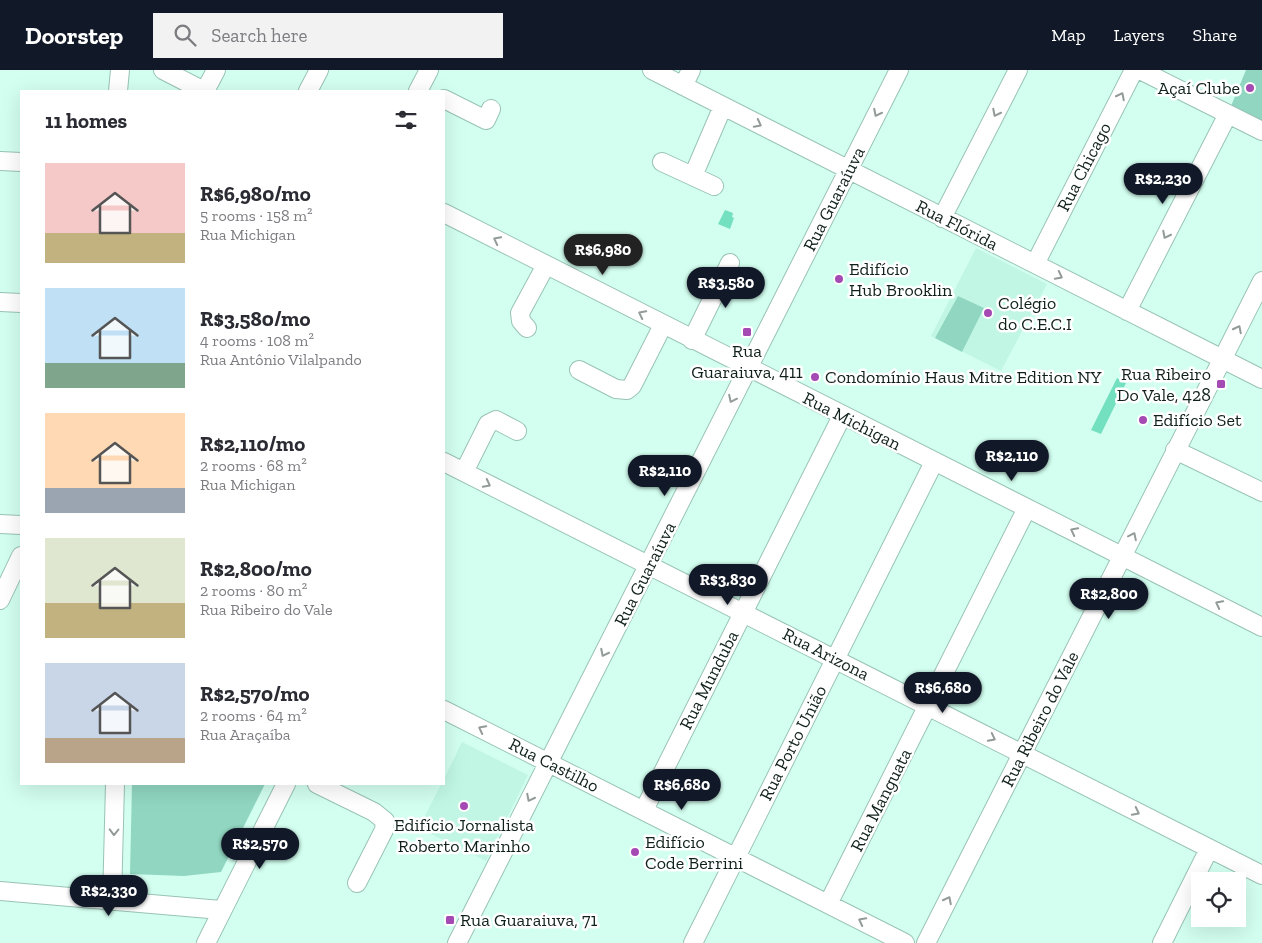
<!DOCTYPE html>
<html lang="en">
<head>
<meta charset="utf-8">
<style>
	:root { --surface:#fff; --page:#f2f2f3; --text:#2b2b33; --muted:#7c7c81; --accent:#111827 }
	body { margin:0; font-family:"Zilla Slab",serif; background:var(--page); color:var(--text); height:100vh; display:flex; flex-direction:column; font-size:19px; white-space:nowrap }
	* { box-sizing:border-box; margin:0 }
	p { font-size:16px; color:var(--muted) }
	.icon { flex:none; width:28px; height:28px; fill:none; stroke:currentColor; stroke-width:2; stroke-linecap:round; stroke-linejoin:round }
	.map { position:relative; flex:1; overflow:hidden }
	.panel { position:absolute; left:20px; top:20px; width:425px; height:695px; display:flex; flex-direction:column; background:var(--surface); border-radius:0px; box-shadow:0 5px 20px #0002 }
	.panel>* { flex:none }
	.controls { position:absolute; left:1191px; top:802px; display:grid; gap:10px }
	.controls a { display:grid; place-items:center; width:55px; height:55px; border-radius:0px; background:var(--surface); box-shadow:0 5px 20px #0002; font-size:25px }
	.price { position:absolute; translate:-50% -42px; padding:0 11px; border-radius:18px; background:var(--accent); color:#fff; font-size:16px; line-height:32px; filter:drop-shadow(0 1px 2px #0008) }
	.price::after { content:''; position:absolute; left:50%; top:30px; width:15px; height:11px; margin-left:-8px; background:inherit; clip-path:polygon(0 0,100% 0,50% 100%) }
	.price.active { background:#222; color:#fff }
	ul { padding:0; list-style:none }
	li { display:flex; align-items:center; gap:15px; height:125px; padding:0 25px }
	li span { display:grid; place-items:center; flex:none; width:140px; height:100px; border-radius:0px; color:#555 }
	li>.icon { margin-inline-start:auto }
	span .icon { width:60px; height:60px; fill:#fffc; stroke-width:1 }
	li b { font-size:21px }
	h2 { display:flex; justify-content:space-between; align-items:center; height:60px; padding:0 25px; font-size:21px }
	header { display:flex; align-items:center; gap:30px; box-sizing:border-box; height:70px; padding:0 25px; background:var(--accent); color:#fff }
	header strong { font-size:24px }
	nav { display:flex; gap:28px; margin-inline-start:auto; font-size:18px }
	.search { width:350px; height:45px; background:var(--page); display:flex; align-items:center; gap:12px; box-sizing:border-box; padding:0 18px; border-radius:0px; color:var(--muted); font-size:19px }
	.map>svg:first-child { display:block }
</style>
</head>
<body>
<header>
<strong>Doorstep</strong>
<div class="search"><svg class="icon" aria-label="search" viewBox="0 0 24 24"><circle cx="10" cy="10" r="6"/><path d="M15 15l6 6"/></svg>Search here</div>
<nav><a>Map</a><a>Layers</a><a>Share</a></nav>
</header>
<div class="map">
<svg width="1262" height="873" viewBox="0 0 1262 873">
	<rect width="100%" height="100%" fill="#d3fff0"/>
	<path fill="#c1f6e4" d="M976,178L1047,214L1001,301L931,266Z
		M462,672L528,705L486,791L419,758L441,714H444V709Z"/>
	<path fill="#90d6c0" d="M1246,0H1262V51L1231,36Z
		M958,226L984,238L962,282L935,268Z
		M132,714H265L221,802L184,806L130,804Z"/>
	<path fill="#73e0c0" d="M725,140L733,143L732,147L734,148L730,159L718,154Z
		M1117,308L1126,313L1101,364L1091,360Z"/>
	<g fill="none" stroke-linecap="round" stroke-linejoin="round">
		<g stroke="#99c3b5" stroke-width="20">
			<path id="minor" d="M163,0L204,21
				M652,0L1262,309
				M1140,0L1262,61
				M683,16L691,0
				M118,21L120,0
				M205,21L216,0
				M308,21L319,0
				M418,21L429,0
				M444,29L486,50L491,39
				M0,91L21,92
				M662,92L714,116
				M693,106L723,36
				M444,143L1262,557
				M942,148L1018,0
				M1035,194L1134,0
				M0,232L21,233
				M1127,241L1228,44
				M527,258L521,251L520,243L546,195
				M692,270L730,193
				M579,300L616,319L627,320L632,316L663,255
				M1175,380L1262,422
				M444,392L1262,805
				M464,402L488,354L496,350L517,361
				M0,454L21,455
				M0,530L21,486
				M444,640L905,873
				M317,714L374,742L385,751L384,760L357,813
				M644,740L842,346
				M0,821L221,840
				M112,831L115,714
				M828,834L1027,438
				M206,873L286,714
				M457,873L899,0
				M693,873L934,392
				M926,873L1262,211
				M1162,873L1209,779"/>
		</g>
		<use href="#minor" stroke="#fff" stroke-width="18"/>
	</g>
	<defs><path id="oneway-chevron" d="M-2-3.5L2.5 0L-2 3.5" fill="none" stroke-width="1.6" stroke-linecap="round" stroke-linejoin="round" transform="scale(1.25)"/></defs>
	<g stroke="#939b98">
		<use href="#oneway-chevron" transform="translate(1121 26) rotate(-63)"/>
		<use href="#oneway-chevron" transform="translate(877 43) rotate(117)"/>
		<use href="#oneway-chevron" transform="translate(996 43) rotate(117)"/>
		<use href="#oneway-chevron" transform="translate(758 54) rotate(27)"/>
		<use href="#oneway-chevron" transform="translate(1166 165) rotate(117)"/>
		<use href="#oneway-chevron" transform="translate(497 170) rotate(-153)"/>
		<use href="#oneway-chevron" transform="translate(1059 206) rotate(27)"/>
		<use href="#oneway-chevron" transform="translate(642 244) rotate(-153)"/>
		<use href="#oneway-chevron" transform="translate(1238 259) rotate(-63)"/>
		<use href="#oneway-chevron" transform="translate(732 329) rotate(116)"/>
		<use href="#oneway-chevron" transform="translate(487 414) rotate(27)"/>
		<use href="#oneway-chevron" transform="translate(1074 461) rotate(-153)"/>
		<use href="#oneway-chevron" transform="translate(1133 466) rotate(-64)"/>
		<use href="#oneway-chevron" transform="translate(1219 534) rotate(-153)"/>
		<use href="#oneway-chevron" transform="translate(604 583) rotate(117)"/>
		<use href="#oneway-chevron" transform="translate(482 659) rotate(-153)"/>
		<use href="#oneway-chevron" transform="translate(992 668) rotate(27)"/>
		<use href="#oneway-chevron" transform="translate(530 728) rotate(117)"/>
		<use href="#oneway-chevron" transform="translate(1136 742) rotate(27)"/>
		<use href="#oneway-chevron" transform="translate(114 762) rotate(91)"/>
		<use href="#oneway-chevron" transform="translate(948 830) rotate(-63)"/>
		<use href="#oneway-chevron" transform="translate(862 851) rotate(-153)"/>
	</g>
	<g fill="#a549b3" stroke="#fff" stroke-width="2">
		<circle cx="1250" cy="18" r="5"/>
		<circle cx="839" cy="209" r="5"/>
		<circle cx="988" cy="243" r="5"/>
		<rect x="742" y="257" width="10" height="10" rx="2.5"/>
		<circle cx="815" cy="307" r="5"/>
		<rect x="1216" y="309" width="10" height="10" rx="2.5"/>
		<circle cx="1143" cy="350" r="5"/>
		<circle cx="464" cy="736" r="5"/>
		<circle cx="635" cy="782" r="5"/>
		<rect x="445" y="845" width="10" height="10" rx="2.5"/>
	</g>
	<g text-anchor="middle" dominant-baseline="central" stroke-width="5" stroke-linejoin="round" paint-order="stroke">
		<g font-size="18" fill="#10201b" stroke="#fff" text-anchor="start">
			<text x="1240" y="18" text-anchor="end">Açaí Clube</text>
			<text x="849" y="199">Edifício<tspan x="849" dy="21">Hub Brooklin</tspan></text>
			<text x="998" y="233">Colégio<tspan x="998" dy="21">do C.E.C.I</tspan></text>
			<text x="747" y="281" text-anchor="middle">Rua<tspan x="747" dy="21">Guaraiuva, 411</tspan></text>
			<text x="1211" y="304" text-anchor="end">Rua Ribeiro<tspan x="1211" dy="21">Do Vale, 428</tspan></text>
			<text x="825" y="307">Condomínio Haus Mitre Edition NY</text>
			<text x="1153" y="350">Edifício Set</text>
			<text x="464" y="755" text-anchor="middle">Edifício Jornalista<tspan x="464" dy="21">Roberto Marinho</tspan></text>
			<text x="645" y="772">Edifício<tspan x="645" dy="21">Code Berrini</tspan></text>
			<text x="460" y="850">Rua Guaraiuva, 71</text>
		</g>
		<g font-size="18" fill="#10201b" stroke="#fff">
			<text transform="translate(1084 97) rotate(-63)">Rua Chicago</text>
			<text transform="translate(834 129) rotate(-63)">Rua Guaraíuva</text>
			<text transform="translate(957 155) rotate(27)">Rua Flórida</text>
			<text transform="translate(852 351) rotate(27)">Rua Michigan</text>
			<text transform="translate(645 504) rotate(-63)">Rua Guaraíuva</text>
			<text transform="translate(826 584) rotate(27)">Rua Arizona</text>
			<text transform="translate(709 610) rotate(-63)">Rua Munduba</text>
			<text transform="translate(1040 649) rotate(-63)">Rua Ribeiro do Vale</text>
			<text transform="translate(793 673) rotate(-63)">Rua Porto União</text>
			<text transform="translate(554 695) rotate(27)">Rua Castilho</text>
			<text transform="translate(881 730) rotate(-63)">Rua Manguata</text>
		</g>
	</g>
</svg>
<div class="controls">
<a><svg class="icon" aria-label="locate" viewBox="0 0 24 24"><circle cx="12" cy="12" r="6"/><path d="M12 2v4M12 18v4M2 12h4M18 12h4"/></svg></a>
</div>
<b class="price" style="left:1163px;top:135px">R$2,230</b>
<b class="price active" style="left:603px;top:206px">R$6,980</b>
<b class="price" style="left:726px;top:239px">R$3,580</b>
<b class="price" style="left:1012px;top:412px">R$2,110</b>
<b class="price" style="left:665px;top:427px">R$2,110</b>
<b class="price" style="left:728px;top:536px">R$3,830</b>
<b class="price" style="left:1109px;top:550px">R$2,800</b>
<b class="price" style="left:943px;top:644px">R$6,680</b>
<b class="price" style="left:682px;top:741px">R$6,680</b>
<b class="price" style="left:260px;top:800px">R$2,570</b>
<b class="price" style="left:109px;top:847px">R$2,330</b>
<section class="panel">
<h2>11 homes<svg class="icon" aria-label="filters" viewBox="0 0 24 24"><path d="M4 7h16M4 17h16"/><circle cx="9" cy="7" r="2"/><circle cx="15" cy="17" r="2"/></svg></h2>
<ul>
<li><span style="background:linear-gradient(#f6c9c9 70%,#c2b280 0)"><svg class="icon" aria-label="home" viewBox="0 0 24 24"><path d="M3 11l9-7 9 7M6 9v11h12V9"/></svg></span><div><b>R$6,980/mo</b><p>5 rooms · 158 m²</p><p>Rua Michigan</p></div></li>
<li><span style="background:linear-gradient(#bfe0f5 75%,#7fa58c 0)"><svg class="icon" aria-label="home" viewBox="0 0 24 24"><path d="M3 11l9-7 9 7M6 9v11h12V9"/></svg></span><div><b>R$3,580/mo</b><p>4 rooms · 108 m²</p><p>Rua Antônio Vilalpando</p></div></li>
<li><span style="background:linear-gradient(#ffd9b3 75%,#9aa5b1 0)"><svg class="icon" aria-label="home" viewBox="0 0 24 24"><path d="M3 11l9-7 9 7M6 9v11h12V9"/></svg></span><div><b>R$2,110/mo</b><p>2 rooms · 68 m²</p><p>Rua Michigan</p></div></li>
<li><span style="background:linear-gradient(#dfe7d0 65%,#c2b280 0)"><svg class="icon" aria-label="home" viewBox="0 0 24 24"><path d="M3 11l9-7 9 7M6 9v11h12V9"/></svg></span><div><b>R$2,800/mo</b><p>2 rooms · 80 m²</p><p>Rua Ribeiro do Vale</p></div></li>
<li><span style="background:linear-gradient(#c9d6e8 75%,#b9a48a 0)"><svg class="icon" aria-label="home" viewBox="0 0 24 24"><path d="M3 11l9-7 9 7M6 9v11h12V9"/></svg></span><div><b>R$2,570/mo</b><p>2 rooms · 64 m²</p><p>Rua Araçaíba</p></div></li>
</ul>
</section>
</div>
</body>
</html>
